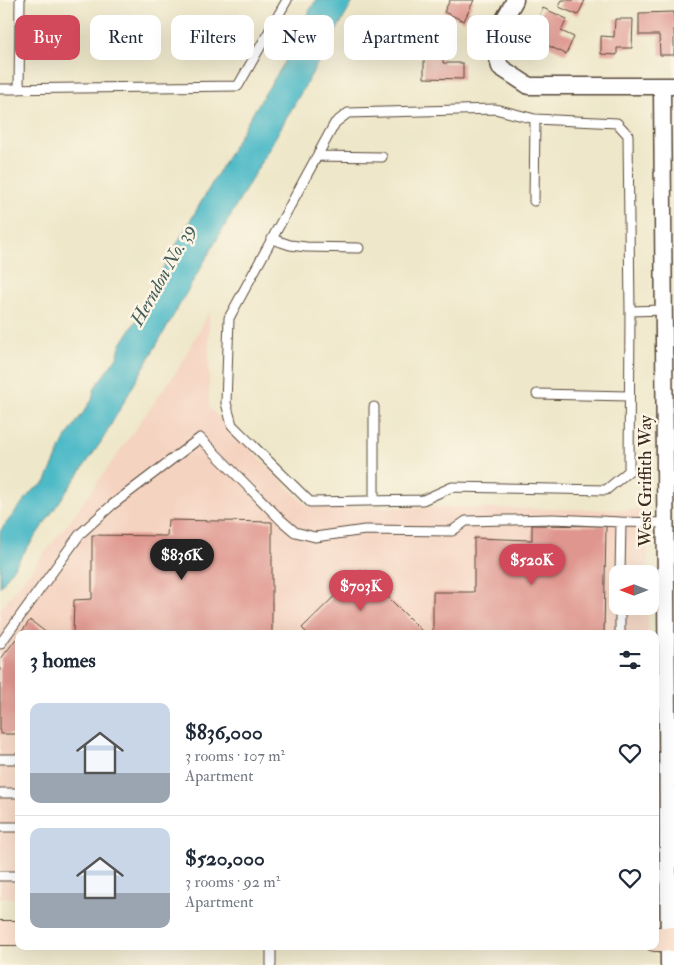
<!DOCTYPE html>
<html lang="en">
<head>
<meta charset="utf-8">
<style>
	:root { --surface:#fff; --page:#f2f2f3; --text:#1f2937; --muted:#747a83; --line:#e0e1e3; --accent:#d1495b }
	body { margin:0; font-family:"IM FELL Double Pica",serif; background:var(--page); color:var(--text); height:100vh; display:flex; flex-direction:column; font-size:19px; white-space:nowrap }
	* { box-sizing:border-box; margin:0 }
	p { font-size:16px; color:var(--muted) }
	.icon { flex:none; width:28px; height:28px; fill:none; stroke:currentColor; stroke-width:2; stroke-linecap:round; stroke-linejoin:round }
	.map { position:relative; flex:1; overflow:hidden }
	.sheet { position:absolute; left:15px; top:630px; width:644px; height:320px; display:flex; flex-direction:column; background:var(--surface); border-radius:10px; box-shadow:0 5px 20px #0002 }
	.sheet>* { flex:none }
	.banner { position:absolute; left:15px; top:15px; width:645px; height:45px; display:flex; gap:10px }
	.needle { width:32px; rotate:270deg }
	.buttons { position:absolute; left:609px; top:565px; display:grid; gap:10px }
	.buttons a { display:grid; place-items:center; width:50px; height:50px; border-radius:10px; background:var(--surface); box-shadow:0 5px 20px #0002; font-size:25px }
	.price { position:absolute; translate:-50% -42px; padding:0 11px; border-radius:18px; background:var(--accent); color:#fff; font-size:16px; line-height:32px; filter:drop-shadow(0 1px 2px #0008) }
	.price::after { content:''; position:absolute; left:50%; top:30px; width:15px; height:11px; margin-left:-8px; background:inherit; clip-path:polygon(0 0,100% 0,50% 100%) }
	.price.current { background:#222; color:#fff }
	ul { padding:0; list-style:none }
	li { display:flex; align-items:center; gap:15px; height:125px; padding:0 15px }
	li+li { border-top:1px solid var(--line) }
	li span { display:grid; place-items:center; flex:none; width:140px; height:100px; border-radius:10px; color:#555 }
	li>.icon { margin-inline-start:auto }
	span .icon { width:60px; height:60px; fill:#fffc; stroke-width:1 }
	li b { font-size:21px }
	h2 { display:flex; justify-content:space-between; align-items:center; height:60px; padding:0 15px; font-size:21px }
	.tag { padding:0 18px; border-radius:10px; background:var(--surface); box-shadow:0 5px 20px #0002; font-size:18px; line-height:45px }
	.tag.current { background:var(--accent); color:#fff }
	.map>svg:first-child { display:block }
</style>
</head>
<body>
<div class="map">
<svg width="674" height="965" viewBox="0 0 674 965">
	<rect width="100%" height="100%" fill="#fcf5e5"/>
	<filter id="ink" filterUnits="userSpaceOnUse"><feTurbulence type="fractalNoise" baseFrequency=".02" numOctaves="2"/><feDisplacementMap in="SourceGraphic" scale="10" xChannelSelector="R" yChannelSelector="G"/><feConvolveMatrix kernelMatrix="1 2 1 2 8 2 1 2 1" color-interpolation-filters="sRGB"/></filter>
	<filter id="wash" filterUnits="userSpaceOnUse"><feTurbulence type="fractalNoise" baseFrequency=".0096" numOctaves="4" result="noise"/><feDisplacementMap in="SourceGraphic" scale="20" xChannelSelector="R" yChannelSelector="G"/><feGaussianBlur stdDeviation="1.12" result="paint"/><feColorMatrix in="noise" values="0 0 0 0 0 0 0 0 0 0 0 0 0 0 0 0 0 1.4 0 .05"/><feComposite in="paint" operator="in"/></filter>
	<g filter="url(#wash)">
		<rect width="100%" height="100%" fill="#eee7c9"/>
		<path fill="#f5d3c1" d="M209,312V407L307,506L647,510L648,574H618V606H648V634H19V898H0V609L72,518L178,369Z"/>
		<path fill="#4dbac7" stroke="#447272" d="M316,0H354L101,442L0,587V531L32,491L45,483L65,439L92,400L95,387L117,357L121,344L140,315V309L149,292L251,116L286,60L290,47L306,25L309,12Z"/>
		<g id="blocks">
			<path fill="#df968f" d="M450,0H474L464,21L444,12Z
				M562,0H585L578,15L559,7Z
				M543,8L567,19L561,31L574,37L566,54L536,40L543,25L536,22Z
				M674,12V55H660L659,35H639V13Z
				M615,19H633L632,48H617V55L601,54V36L614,37Z
				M424,44H444L443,63H463V79L424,78Z
				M168,520L272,522V634H73L74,600L92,599V535L167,536Z
				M532,525L606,526L604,634H433V592H474V538L532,540Z
				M361,570L425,634H308L302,628Z
				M30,620L48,634H20Z
				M19,635V734H0V660Z"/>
		</g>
	</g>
	<g filter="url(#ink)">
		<use href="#blocks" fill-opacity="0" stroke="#564638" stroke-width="1"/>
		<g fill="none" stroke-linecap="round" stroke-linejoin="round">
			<g stroke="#564638" stroke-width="11">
				<path id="service" d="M0,89L238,86L287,0
					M19,89L20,0
					M317,156L382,157
					M534,201L535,119
					M272,239L290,245L306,247L359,248
					M630,311L629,471L606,490L452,487L423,500L310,502L232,425L226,403L229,318L335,123L348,113L495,109L535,119L617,123L628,135L630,311L664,310
					M537,394L629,396
					M374,501V407
					M620,574L621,522L665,523
					M620,634V606
					M0,644L80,534L112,505L200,438L281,520L295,532L315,537L365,530L452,531L466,521L553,519L621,522
					M0,759H19
					M0,793H19
					M0,827H19
					M0,876H19
					M271,965V946"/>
			</g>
			<g stroke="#564638" stroke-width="19">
				<path id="minor" d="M515,0L493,39L500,67L529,86H674
					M662,87L669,965"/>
			</g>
			<g stroke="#564638" stroke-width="26">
				<path id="secondary" d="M0,933H19
					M655,939H674"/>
			</g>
			<use href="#service" stroke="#fff" stroke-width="9"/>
			<use href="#minor" stroke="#fff" stroke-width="16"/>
			<use href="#secondary" stroke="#fde4d1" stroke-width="24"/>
		</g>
	</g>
	<g text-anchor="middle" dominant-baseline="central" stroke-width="5" stroke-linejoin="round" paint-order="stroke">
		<g font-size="18" fill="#3b2a1e" stroke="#fcf5e5">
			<text transform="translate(645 481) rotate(-90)">West Griffith Way</text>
		</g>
		<g font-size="19" font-style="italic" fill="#415c59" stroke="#fcf5e5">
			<text transform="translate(163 275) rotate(-61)">Herndon No. 39</text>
		</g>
	</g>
</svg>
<div class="buttons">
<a><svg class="needle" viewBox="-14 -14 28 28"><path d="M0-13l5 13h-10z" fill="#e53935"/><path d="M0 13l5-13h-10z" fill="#747a83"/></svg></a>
</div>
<b class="price current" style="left:182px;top:581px">$836K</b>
<b class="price" style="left:532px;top:586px">$520K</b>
<b class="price" style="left:361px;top:612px">$703K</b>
<div class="banner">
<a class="tag current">Buy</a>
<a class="tag">Rent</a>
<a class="tag">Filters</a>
<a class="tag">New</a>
<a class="tag">Apartment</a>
<a class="tag">House</a>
</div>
<section class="sheet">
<h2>3 homes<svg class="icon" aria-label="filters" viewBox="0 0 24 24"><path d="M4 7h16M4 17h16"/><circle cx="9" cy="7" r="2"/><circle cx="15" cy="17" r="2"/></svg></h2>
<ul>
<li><span style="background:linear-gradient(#c9d6e8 70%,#9aa5b1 0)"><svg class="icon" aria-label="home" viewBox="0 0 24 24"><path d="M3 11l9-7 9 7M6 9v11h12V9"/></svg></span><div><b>$836,000</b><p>3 rooms · 107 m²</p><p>Apartment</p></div><svg class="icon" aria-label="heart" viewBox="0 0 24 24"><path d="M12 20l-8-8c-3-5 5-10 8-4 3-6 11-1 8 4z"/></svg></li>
<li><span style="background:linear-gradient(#c9d6e8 65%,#9aa5b1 0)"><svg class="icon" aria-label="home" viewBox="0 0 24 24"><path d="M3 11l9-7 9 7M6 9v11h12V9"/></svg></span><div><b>$520,000</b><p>3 rooms · 92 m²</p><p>Apartment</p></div><svg class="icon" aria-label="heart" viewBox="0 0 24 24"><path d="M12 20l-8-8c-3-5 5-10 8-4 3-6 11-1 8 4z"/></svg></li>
</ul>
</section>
</div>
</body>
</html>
